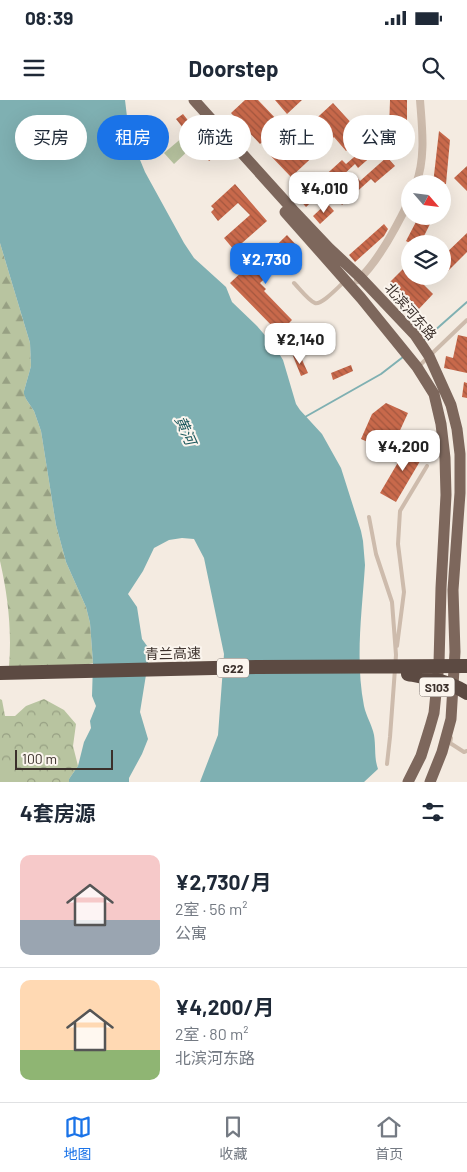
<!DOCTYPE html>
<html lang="zh">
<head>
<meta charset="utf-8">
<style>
	:root { --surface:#fff; --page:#f2f2f3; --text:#1f2937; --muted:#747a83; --line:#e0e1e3; --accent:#1a73e8 }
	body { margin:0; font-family:Barlow,"Noto Sans SC",sans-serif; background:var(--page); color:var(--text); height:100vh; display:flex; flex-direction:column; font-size:19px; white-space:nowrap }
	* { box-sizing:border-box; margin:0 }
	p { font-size:16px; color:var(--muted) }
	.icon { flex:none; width:28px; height:28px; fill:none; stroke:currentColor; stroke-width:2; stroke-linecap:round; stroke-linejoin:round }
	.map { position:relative; height:682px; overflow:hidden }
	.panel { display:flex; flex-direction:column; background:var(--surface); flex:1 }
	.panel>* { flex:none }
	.guide { position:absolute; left:15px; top:15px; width:438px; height:45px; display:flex; gap:10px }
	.needle { width:32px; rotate:118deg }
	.fabs { position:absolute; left:401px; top:75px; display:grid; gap:10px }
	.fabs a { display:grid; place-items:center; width:50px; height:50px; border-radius:50%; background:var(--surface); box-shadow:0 5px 20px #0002; font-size:25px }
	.scale { position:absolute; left:15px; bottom:12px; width:98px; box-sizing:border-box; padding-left:5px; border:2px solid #3b302b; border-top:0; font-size:14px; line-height:18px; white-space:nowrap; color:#3b302b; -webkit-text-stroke:4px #fbf5ee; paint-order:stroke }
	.price { position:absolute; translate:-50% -42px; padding:0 11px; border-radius:10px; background:#fff; color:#222; font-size:16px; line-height:32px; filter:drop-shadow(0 1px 2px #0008) }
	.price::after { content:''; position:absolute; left:50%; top:30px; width:15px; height:11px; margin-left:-8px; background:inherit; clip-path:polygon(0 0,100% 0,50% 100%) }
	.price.on { background:var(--accent); color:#fff }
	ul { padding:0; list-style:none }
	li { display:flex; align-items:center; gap:15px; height:125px; padding:0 20px }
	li+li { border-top:1px solid var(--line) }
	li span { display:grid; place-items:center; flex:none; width:140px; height:100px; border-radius:10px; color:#555 }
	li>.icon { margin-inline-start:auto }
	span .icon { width:60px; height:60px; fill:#fffc; stroke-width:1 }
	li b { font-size:21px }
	h2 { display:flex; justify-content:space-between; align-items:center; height:60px; padding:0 20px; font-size:21px }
	.tag { padding:0 18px; border-radius:22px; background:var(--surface); box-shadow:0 5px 20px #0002; font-size:18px; line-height:45px }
	.tag.on { background:var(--accent); color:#fff }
	.status { display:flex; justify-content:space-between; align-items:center; height:35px; padding:0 25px; background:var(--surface); direction:ltr }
	.status svg { height:14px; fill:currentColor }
	header { display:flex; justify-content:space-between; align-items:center; height:65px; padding:0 20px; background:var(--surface); font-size:22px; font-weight:700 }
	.tabs { display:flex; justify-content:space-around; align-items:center; height:70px; border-top:1px solid var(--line); background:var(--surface); font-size:14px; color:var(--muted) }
	.tabs a { display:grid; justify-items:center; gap:2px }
	.tabs .on { color:var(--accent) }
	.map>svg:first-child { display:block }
</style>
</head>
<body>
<div class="status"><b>08:39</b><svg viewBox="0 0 49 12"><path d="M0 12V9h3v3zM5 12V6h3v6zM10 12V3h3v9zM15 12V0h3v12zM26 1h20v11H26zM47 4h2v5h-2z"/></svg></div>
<header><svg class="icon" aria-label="menu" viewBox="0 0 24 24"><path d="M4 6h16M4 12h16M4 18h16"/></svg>Doorstep<svg class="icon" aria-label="search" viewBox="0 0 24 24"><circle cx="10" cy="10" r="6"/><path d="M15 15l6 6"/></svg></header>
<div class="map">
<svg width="467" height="682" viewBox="0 0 467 682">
	<defs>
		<pattern id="forest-firs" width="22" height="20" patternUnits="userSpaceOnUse" patternTransform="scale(1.25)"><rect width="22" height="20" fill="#b8c4a0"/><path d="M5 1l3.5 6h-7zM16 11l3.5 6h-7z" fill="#97a083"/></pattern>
		<pattern id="park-crowns" width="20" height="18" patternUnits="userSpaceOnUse" patternTransform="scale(1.25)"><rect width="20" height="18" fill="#b8c4a0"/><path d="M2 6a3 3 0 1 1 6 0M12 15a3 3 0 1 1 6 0" fill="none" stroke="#97a083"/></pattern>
		<pattern id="building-back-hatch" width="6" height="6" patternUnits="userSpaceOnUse" patternTransform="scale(1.25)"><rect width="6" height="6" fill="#c8694b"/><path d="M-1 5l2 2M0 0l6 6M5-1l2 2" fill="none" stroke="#a4573f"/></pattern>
	</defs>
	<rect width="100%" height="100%" fill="#f4ebe1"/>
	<path fill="url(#forest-firs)" d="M0,143L30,243L31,266L24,291L26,299L34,311L41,331L56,425L66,462L86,507L90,523L93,563L72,568L9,567C12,531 8,496 0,461Z"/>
	<path fill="url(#park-crowns)" d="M0,599L2,600L5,616H15L26,606L44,599L64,610L76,624L73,646L78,666L69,679V682H0Z"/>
	<path fill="#b8c4a0" d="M183,37L192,47L174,64L164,53Z
		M0,667L23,682H0Z"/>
	<path fill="#7fb0b2" d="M0,0H125L128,25L136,50L145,72L184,143L194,158L226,187L232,202L257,226L275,247L283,260L296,304L300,310L322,334L341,368L361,431L363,441L365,465C362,512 355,560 364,606C366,616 372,625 374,635C376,647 374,658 378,669L364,682H200L218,635L224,554L204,458L194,439L182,438L169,440L154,448L143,471L128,494L137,507L142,539L150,550L140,612L148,639L142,654L129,678V682H69V679L78,666L84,642L91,628L90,621L96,606L92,596L93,563L90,523L86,507L66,462L56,425L41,331L34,311L26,299L24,294V291L31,266L30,243L0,143Z"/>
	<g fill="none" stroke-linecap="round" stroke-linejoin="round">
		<path stroke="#7fb0b2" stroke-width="2" d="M424,240L467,202
			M305,317L381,274L403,257"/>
	</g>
	<path fill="url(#building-back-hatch)" d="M245,0H258L281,24L260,44L231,13Z
		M275,0H302L287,14Z
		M390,0H407V31H389Z
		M333,3L355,27L360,23L368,32L346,51L334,37L291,77L267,52L284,36L287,39L304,24L307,27Z
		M183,14L216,56L209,61L176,19Z
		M439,31L450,40L446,84H433Z
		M375,39L382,47L358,68L355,64L328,89L320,80L342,60L346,64Z
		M387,57L395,66L375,83L371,79L342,105L335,96L357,77L360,81Z
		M467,66V91L454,78Z
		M235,84L267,121L234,150L224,138L250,115L238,103L218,121L211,112L214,109L211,106Z
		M312,86L320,94L306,107L299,99Z
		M327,103L334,111L320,124L313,116Z
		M419,116H434L420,144H411L406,141Z
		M384,124L388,129L384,136L355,162L349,155Z
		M467,133V152L442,177V157Z
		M287,135L298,147L260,183L266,189L264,191L292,220L279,233L230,183L246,168L249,172Z
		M405,167L410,171V176H415L433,194L417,211L389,183Z
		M458,235L467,237V273L444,268L446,256L453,258Z
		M299,253L308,273L301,276L293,256Z
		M351,265L353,271L333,280L331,273Z
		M464,282L467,283V298L462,297Z
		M386,303L408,313L390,352L361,339L372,314Z
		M410,342L426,351L396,402L380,393Z"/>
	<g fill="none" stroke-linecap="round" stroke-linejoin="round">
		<path stroke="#cdbbac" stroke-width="4" d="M294,183C299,188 309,201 315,203C322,205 338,187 344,182
			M419,266L467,220
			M369,417L376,454L392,502L396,555L390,637L387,664
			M397,546L404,492L398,444L400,411L427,366
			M451,638L450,643L464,652L467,651"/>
		<path stroke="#cdbbac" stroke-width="8" d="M416,84C426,57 422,27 420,0
			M358,180C378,162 398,124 410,99"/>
		<path stroke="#7d675c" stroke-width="11" d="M194,0L293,110L329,148L360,177L415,235L429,256L451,305L457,329L460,354V393L453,490L455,552L451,619L442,652L430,682
			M285,112L361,198L417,267L434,294L441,324L445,358L446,395L441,488L439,563L434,613L430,627L421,656L408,682"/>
		<path stroke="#5c4a42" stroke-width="14" d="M0,573L257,567L467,566
			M408,574C429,578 449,581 467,593"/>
	</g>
	<g text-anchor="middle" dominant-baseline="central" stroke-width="4" stroke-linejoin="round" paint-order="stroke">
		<g fill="#fbf5ee" stroke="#756b66" stroke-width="1">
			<rect x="217" y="558.5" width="32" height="19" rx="4"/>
			<rect x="419.5" y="577.5" width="35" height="19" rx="4"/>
		</g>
		<g font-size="12" font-weight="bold" fill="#3b302b">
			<text x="233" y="568">G22</text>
			<text x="437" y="587">S103</text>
		</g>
		<g font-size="14" fill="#3b302b" stroke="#fbf5ee">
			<text transform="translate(411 211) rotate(49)">北滨河东路</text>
			<text transform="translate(173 553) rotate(-1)">青兰高速</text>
		</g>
		<g font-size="15" font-style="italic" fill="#1f5a5e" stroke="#fbf5ee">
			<text transform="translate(186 330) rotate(66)">黄河</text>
		</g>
	</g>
</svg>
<div class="fabs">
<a><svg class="needle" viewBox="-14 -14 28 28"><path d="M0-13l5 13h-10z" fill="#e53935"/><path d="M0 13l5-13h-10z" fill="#747a83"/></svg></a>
<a><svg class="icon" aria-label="layers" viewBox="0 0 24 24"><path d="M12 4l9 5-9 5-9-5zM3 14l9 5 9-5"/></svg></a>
</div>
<div class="scale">100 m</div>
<b class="price" style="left:324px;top:114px">¥4,010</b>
<b class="price on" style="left:266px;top:185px">¥2,730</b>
<b class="price" style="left:300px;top:265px">¥2,140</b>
<b class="price" style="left:403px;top:372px">¥4,200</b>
<div class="guide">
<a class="tag">买房</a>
<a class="tag on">租房</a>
<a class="tag">筛选</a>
<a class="tag">新上</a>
<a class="tag">公寓</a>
</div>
</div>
<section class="panel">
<h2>4套房源<svg class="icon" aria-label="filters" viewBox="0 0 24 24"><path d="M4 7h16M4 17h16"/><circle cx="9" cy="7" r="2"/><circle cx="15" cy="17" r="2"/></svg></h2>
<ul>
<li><span style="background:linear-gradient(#f6c9c9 65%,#9aa5b1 0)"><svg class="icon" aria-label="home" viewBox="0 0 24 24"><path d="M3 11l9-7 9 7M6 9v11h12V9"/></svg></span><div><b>¥2,730/月</b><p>2室 · 56 m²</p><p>公寓</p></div></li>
<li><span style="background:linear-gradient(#ffd9b3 70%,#8fb573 0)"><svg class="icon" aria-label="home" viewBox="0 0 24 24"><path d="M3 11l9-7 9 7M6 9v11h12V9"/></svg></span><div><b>¥4,200/月</b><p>2室 · 80 m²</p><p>北滨河东路</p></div></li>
</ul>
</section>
<nav class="tabs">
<a class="on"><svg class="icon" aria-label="map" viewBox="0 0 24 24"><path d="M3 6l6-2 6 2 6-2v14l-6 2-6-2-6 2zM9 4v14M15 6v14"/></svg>地图</a>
<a><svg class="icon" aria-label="saved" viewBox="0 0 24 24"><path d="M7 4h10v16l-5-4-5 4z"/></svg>收藏</a>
<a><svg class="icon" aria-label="home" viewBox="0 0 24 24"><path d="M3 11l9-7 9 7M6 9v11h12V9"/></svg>首页</a>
</nav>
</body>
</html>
